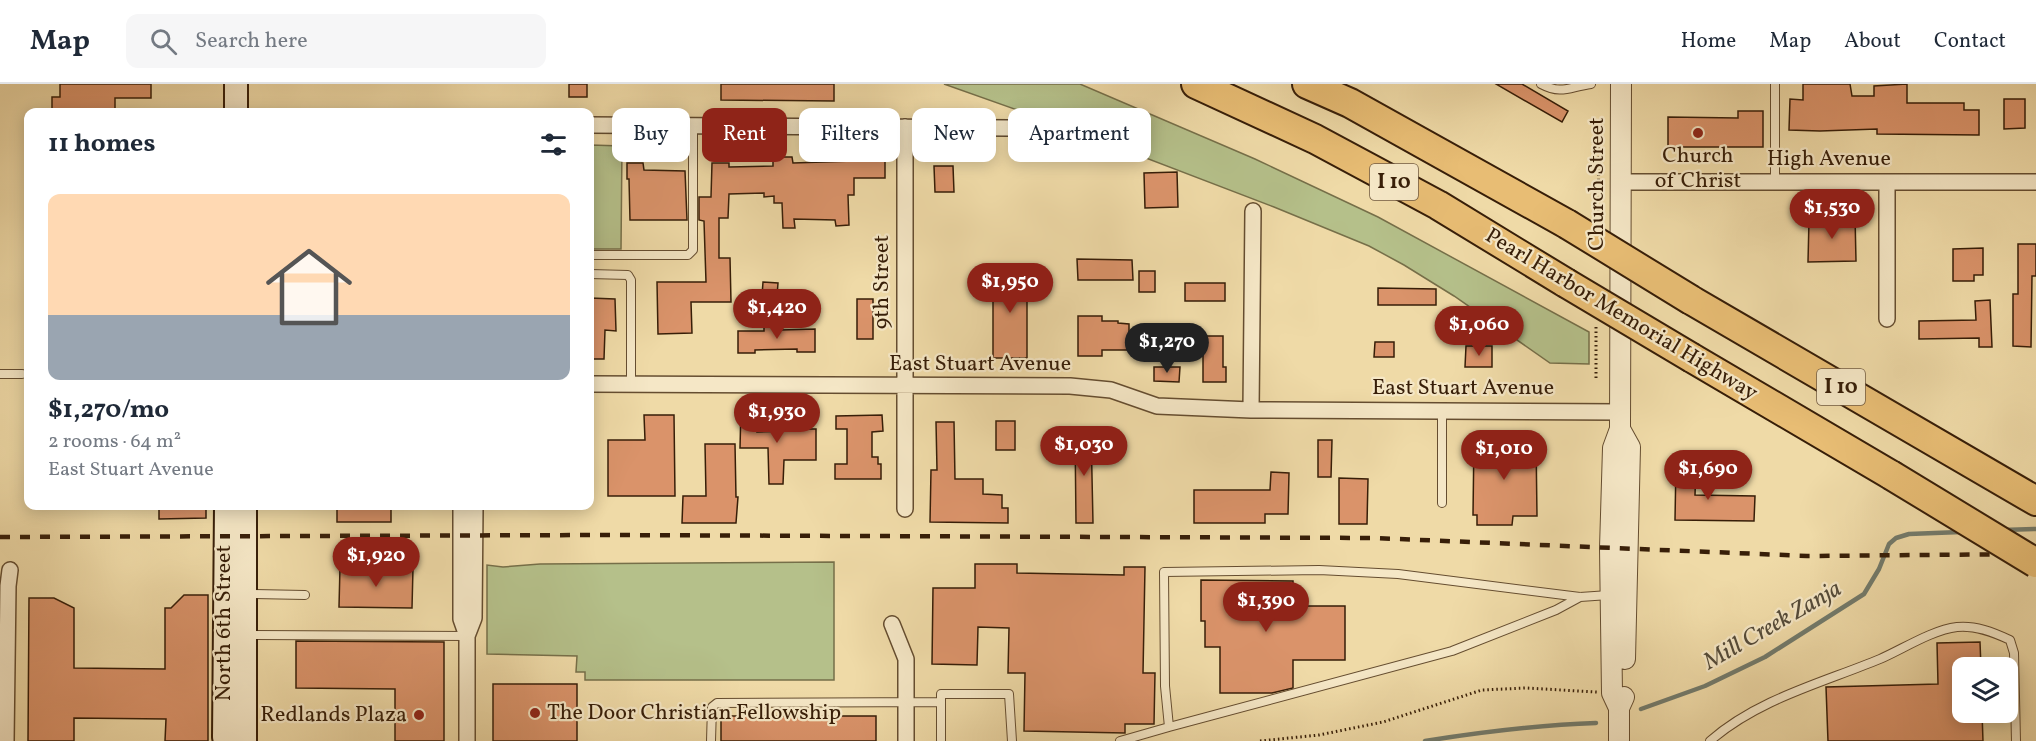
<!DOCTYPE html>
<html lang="en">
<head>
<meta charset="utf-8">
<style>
	:root { --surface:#fff; --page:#f6f6f7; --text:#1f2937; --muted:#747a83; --line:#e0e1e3; --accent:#8f2418 }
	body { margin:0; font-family:Vollkorn,serif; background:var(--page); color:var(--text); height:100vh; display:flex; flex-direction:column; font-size:22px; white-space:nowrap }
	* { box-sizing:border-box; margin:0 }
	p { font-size:20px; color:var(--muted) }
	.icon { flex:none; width:33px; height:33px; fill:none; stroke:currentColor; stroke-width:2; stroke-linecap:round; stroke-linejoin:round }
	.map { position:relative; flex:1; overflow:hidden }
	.side { position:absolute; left:24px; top:24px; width:570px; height:402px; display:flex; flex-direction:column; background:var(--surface); border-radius:12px; box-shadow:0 3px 15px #0003 }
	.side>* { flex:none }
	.banner { position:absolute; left:612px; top:24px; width:570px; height:54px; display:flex; gap:12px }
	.tools { position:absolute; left:1952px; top:573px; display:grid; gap:12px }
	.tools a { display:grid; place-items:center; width:66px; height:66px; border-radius:12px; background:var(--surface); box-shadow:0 3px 15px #0003; font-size:30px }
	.price { position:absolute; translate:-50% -51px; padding:0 14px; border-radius:21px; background:var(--accent); color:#fff; font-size:20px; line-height:39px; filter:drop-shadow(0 2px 3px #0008) }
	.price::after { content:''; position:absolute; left:50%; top:36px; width:18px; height:14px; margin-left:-9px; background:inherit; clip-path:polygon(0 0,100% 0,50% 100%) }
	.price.on { background:#222; color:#fff }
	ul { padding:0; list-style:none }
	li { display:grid; align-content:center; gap:12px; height:318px; padding:0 24px }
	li+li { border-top:2px solid var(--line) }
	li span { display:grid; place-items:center; height:186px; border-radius:12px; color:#555 }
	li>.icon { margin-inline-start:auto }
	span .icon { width:108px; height:108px; fill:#fffc; stroke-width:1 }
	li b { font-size:26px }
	h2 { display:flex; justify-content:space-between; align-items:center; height:72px; padding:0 24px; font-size:26px }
	.tag { padding:0 21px; border-radius:12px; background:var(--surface); box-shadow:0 3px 15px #0003; font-size:21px; line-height:54px }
	.tag.on { background:var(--accent); color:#fff }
	header { display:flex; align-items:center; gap:36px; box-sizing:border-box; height:84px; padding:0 30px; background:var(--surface); border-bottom:2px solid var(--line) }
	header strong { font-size:28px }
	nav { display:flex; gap:33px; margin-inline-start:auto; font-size:21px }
	.search { width:420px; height:54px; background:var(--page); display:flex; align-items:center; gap:15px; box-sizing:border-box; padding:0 21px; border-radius:12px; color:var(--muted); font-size:22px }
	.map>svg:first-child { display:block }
</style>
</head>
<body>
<header>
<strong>Map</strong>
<div class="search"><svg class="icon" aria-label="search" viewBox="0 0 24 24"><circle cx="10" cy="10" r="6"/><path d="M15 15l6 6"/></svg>Search here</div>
<nav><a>Home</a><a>Map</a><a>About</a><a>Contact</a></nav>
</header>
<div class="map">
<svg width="2036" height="657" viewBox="0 0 2036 657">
	<rect width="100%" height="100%" fill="#efdaa7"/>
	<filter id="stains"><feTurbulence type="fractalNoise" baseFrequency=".00333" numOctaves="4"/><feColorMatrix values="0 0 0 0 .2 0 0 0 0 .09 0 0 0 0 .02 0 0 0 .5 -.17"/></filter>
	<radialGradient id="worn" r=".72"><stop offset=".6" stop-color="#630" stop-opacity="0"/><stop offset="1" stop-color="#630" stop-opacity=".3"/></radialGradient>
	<path fill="#b5c08a" stroke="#766f49" stroke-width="1.5" d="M944,0H1080L1255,75L1378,133L1589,248V280L1550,279L1454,212L1404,181L1369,162L1274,123L1065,43Z
		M590,61L622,62L621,165H590Z
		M834,478V596H585V588H576L577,572L487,570V481L503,483L540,480Z"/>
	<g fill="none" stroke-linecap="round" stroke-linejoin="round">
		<path stroke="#737b6c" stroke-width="4.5" d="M2003,446L2036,445
			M1641,625L1705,602L1765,573L1864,510L1879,485L1889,460L1896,454L1909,450L1961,448
			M1425,657C1482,648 1538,641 1596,639"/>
	</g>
	<path fill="#da936a" stroke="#371e08" stroke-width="1.5" d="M60,0H151V14H115V28H52V13H60Z
		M569,0H587V13H569Z
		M721,0H834V17L721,16Z
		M1496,0H1522L1568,27L1562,38Z
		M1803,0H1850L1852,12H1874V2L1907,0V19H1964V26H1979V51L1877,50V45L1820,47L1789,46L1790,15L1803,16Z
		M2004,15H2025V44L2004,45Z
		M1738,27H1763V63H1668V33L1738,34Z
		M773,73H792L793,79L885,76V94H854V111H848L849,141L836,142L835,136L794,135L795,144H783L782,119H774V112L764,113V109L729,110L728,134H719V174H730L731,218H691L692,249L658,250L657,198H706L704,137L699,136V113H711L712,79H729V83L773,82Z
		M627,79H643L644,86L685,87L687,136H630L629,95H627Z
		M934,82H953L954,108H935Z
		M1177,88L1178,123L1145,124L1144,89Z
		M1833,132H1855L1856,177L1808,178L1809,136H1833Z
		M2018,160H2036V192H2032L2031,263L2013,262V210H2018Z
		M1983,164V191H1974V197H1953V165Z
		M1077,175L1132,176L1133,196H1078Z
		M993,186H1027V274H993Z
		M1139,187H1155V208H1139Z
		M763,198L778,199L777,212H762Z
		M1185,199H1225V217H1185Z
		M1378,204L1436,205V221H1378Z
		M590,214L615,215L616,247L605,246L604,275H590Z
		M857,215H873V255H857Z
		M1990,216L1992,263H1979V254L1919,255V237L1976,236L1975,217Z
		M1078,232H1102V237H1118V239L1129,240V266H1102V272H1078Z
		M780,239V246L815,245V268H797V265L755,266V269H738V247H764V240Z
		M1185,252H1223V283H1226V298H1203V271H1185Z
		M1375,258H1394V273H1374Z
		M1466,262H1492V283H1465Z
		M1154,283H1180L1179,298L1154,297Z
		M741,325H758L757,348L787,347V345H816V376H784L783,400H769L768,364H740Z
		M644,331H674L675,412H608V356H645Z
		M882,331L883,347L872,348V373H878V380H881V395H835V380H847V345H836V332Z
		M996,337H1015V366H996Z
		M936,338H954L955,395H983V410L1002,411V424H1008V439L930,438L931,386H937Z
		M1091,346L1093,439H1076L1075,347Z
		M1474,355L1536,356L1537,432H1513L1512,441H1477V431H1473Z
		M1318,356H1332L1331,393H1318Z
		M705,360H735L736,413H738L736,439H682L683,412H706Z
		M1676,380H1696L1695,411L1755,412L1754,437L1675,436Z
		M1271,388L1289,389L1288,430H1265V439H1194V406H1270Z
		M1339,394L1368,395L1367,440H1339Z
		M159,422H206V434L159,435Z
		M337,422H391V438H337Z
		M975,480H1017V489L1124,491V483H1145L1143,589H1155L1154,640H1125V649L1024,647L1025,589H1008L1009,544L978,543L977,581L932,580L933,504H975Z
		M340,483L413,484L412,524L339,523Z
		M1201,496L1293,497V522H1345V576H1293V604L1272,609H1220V563H1205V537H1201Z
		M184,511H208V657H165L166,635L74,634V657H28L29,514H54L74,524V584L165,585V524H171Z
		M296,557L444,558V657H395V605L296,604Z
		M1980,558L1981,584H1962V628H1982L1983,657H1828L1826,603L1938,600L1937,559Z
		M493,600H577V657H493Z
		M721,632H876V657H721Z"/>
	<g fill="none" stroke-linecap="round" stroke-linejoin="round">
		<g stroke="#654d30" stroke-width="10">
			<path id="service" d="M1541,0C1562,11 1569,3 1591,0
				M1775,98V0
				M590,171H688L693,166V41
				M590,190L628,191L631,196V300
				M0,290H22
				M1442,419V326
				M247,510L305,511
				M1580,513L1556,526L1452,567L1169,643L1165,602L1164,488L1319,486L1398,490L1580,513L1609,511
				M247,551L467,552
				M941,618V610H1009L1012,657
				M711,657L712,623L717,619L941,618V657
				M1120,657L1169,643
				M1710,657C1758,615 1822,599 1880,575C1903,565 1932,546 1957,543C1975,541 1993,548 2010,556L2014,569L2016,657"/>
		</g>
		<g stroke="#654d30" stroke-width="18">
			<path id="minor" d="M590,41L1009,44
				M905,43V425
				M1621,98H2036
				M1887,98V235
				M590,300L1070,302L1111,306L1157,322L1251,326L1620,328
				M1251,326L1253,127
				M461,422V535L467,552V657
				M892,540L906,575V657
				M467,552L474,534L475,422
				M6,657L8,502L10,486"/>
		</g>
		<g stroke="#654d30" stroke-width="22">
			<path id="tertiary" d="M1620,345L1630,363L1625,575
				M1619,624L1612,609L1610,464L1613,364L1620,345L1621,0
				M1619,657V624L1624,613"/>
		</g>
		<g stroke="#371e08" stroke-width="26">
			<path id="secondary" d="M236,28V0
				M225,657L224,653L226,422
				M245,657V422"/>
		</g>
		<g stroke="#371e08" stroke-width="32">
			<path id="motorway" d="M1196,0L1315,55L1438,121L1566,199
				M1307,0L1350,19L1567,140
				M1691,216L2036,417
				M1692,274L1891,391"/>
		</g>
		<path stroke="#371e08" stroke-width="3" stroke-dasharray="1.5 3" stroke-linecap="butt" d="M1592,57L1597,61L1599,68L1598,134
			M1596,294V243
			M1260,657L1319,651L1383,638L1482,606L1526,604L1597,608"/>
		<use href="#service" stroke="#f5e7c6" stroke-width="8"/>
		<use href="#minor" stroke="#f5e7c6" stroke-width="15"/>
		<use href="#tertiary" stroke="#f5e7c6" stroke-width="20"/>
		<use href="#secondary" stroke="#f5e7c6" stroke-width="22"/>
		<use href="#motorway" stroke="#e8bd74" stroke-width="28"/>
		<path stroke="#371e08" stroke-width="4.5" stroke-dasharray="10 10" stroke-linecap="butt" d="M0,453L601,451L1374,454L1807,472L2036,470"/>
		<g stroke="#371e08" stroke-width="32" stroke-linecap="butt">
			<path id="motorway-bridge" d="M1567,140L1691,216
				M1566,199L1692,274
				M1891,391L2036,479"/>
		</g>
		<use href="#motorway-bridge" stroke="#e8bd74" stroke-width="28"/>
	</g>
	<g fill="#8f2418" stroke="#f5e7c6" stroke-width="2">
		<circle cx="1698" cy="49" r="6"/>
		<circle cx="535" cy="629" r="6"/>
		<circle cx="419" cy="631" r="6"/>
	</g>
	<g text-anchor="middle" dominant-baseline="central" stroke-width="4.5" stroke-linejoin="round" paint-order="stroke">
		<g fill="#f5e7c6" stroke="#705a41" stroke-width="1.5">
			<rect x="1370" y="80" width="48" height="36" rx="4.5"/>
			<rect x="1817" y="285" width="48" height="36" rx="4.5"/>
		</g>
		<g font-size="21" font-weight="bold" fill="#371e08">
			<text x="1394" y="98">I 10</text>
			<text x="1841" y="303">I 10</text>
		</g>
		<g font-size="22" fill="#371e08" stroke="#f5e7c6">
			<text x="1698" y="72">Church<tspan x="1698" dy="25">of Christ</tspan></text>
			<text x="547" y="629" text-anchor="start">The Door Christian Fellowship</text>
			<text x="407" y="631" text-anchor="end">Redlands Plaza</text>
		</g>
		<g font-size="22" fill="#371e08" stroke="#f5e7c6">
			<text x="1829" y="75">High Avenue</text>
			<text transform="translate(1597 100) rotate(-90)">Church Street</text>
			<text transform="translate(882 198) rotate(-90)">9th Street</text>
			<text transform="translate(1621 231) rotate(31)">Pearl Harbor Memorial Highway</text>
			<text x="980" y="280">East Stuart Avenue</text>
			<text x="1463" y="304">East Stuart Avenue</text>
			<text transform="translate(224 539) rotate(-90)">North 6th Street</text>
		</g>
		<g font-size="24" font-style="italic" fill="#554c3a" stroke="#f5e7c6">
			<text transform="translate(1773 542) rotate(-30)">Mill Creek Zanja</text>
		</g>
	</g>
	<rect width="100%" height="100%" filter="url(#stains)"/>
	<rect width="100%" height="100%" fill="url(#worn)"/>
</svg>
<div class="tools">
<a><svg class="icon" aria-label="layers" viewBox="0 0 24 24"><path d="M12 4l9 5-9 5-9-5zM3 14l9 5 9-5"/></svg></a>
</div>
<b class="price" style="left:1832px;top:156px">$1,530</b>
<b class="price" style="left:1010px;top:230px">$1,950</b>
<b class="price" style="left:777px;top:256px">$1,420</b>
<b class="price" style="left:1479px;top:273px">$1,060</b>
<b class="price on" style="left:1167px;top:290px">$1,270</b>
<b class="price" style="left:777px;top:360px">$1,930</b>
<b class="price" style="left:1084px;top:393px">$1,030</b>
<b class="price" style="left:1504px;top:397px">$1,010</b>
<b class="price" style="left:1708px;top:417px">$1,690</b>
<b class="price" style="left:376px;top:504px">$1,920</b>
<b class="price" style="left:1266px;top:549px">$1,390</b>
<div class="banner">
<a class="tag">Buy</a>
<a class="tag on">Rent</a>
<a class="tag">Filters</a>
<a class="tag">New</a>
<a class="tag">Apartment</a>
</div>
<section class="side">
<h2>11 homes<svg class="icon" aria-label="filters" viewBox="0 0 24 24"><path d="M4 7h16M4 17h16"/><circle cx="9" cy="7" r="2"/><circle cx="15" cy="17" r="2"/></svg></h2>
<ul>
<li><span style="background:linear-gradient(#ffd9b3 65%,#9aa5b1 0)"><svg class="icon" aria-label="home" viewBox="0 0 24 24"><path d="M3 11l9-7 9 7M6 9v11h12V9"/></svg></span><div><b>$1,270/mo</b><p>2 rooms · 64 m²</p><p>East Stuart Avenue</p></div></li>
</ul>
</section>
</div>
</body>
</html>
